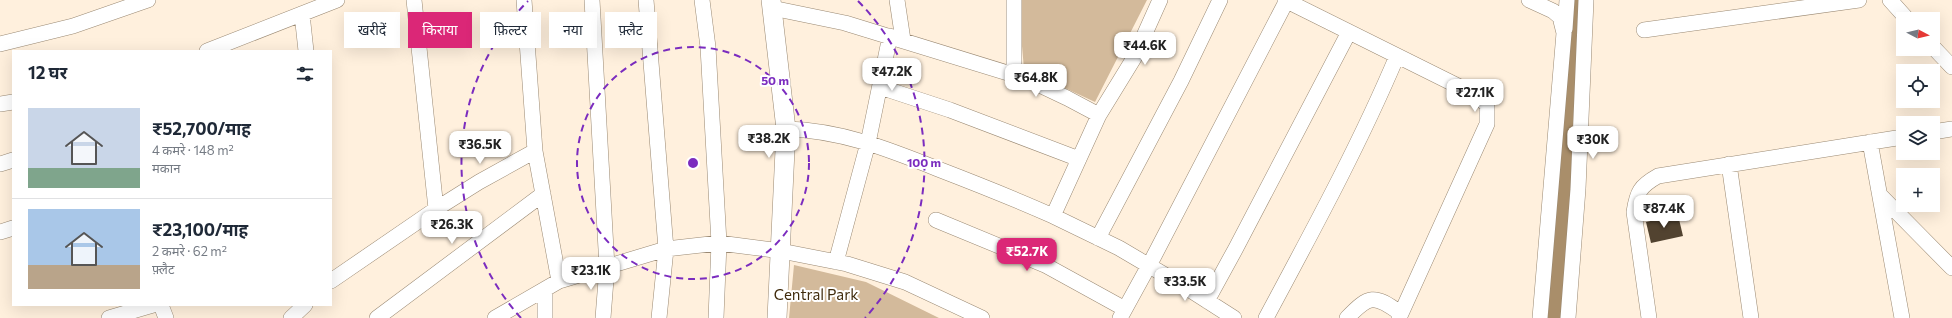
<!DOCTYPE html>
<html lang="hi">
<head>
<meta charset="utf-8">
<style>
	:root { --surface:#fff; --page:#f6f6f7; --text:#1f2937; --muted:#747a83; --line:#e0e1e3; --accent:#db2777 }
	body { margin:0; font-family:Commissioner,"Noto Sans Devanagari",sans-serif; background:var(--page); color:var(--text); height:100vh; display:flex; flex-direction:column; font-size:15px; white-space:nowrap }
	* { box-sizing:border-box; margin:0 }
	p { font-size:13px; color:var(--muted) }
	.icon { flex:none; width:22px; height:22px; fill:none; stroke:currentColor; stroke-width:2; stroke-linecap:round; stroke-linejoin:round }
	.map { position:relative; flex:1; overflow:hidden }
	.side { position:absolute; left:12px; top:50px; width:320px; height:256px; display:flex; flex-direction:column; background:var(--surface); border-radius:0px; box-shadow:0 4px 16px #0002 }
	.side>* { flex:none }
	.top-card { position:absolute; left:344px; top:12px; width:380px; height:36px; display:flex; gap:8px }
	.needle { width:26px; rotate:97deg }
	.buttons { position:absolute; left:1896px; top:12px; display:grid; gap:8px }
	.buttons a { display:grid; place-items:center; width:44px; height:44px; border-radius:0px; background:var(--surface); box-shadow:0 4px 16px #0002; font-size:20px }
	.price { position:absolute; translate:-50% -34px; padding:0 9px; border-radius:8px; background:#fff; color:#222; font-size:13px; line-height:26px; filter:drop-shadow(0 1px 2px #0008) }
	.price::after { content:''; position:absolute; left:50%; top:24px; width:12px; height:9px; margin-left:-6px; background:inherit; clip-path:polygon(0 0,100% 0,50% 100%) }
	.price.selected { background:var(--accent); color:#fff }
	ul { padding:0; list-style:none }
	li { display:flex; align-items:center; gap:12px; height:100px; padding:0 16px }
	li+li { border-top:1px solid var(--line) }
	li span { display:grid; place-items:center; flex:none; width:112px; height:80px; border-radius:0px; color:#555 }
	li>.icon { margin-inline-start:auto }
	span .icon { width:48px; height:48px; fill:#fffc; stroke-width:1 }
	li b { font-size:17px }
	h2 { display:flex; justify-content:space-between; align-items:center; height:48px; padding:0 16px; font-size:17px }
	.chip { padding:0 14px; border-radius:0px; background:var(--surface); box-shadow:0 4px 16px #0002; font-size:14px; line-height:36px }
	.chip.selected { background:var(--accent); color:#fff }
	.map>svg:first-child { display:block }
</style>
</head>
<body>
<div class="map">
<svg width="1952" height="318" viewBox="0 0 1952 318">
	<rect width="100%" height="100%" fill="#fff0dd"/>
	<path fill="#d3ba9b" d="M1018,0H1147L1095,102L1024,69Z
		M794,265L866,282L939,318H789Z"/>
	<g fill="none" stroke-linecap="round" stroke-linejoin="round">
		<path stroke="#a98e6a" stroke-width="16" d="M1553,318L1577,0"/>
	</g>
	<path fill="#524330" d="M1678,215L1683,236L1651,243L1646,222Z"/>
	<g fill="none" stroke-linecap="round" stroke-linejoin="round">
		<g stroke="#9a8973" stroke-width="16">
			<path id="minor" d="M414,0L436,209
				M592,0L607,267L603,318
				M646,0L666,249L659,318
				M702,0L708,47L719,243L716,318
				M897,0L903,40
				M1014,0V76
				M1285,0L1478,96L1487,105V124L1399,318
				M1529,0L1553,11L1560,17L1564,33L1540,318
				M1890,0L1907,19
				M772,8L845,23L1027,79L1067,98L1099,115L1053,216L1119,248L1187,288L1234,318
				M302,14L306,51
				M1565,29L1567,0
				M1644,30L1859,0
				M0,44L73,26L148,0
				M1933,47L1952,67
				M207,51L337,0
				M880,87L950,110L1079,159
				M0,104L13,102
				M1099,115L1134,58L1160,0
				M786,129C840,130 888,149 938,169C977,184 1015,199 1053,216
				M1933,132L1952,129
				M1870,142L1902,318
				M535,151L559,281
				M0,164L13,160
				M1729,164L1751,318
				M1880,195L1952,268
				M936,220L1045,265L1125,309
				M0,232L13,228
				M1098,238L1181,81L1220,0
				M836,262L868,143L890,36
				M331,281L436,209L479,182L535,151L524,0
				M545,289V318
				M1207,301L1236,248L1349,32
				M161,305L166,318
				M109,318L153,305
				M291,318L305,305
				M377,318L543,194
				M495,318L559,281L666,249L719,243L781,251L847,264L905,282L982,318
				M1120,318L1153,258L1287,0
				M1266,318C1312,232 1359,146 1397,56
				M1347,318C1369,295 1374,294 1400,313
				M1568,318L1578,189L1586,0
				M1649,318L1634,212C1637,192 1640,186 1658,176L1903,137"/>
		</g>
		<g stroke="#9a8973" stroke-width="20">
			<path id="tertiary" d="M771,0L786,129L777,318"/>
		</g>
		<use href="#minor" stroke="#fff" stroke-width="15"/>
		<use href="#tertiary" stroke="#fff" stroke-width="19"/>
	</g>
	<g fill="none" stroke="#7b2cbf" stroke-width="2" stroke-dasharray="7 5">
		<circle cx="693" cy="163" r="116"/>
		<path d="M521 318A231 231 0 0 1 528 1M858 1A231 231 0 0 1 865 318"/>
	</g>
	<g text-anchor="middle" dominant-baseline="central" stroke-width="4" stroke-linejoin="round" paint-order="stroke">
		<g font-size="15" fill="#402b0c" stroke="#fff">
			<text x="816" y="294">Central Park</text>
		</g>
	</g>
	<circle cx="693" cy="163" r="6" fill="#7b2cbf" stroke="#fff" stroke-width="2"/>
	<g font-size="12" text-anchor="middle" font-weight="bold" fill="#7b2cbf" stroke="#fff" stroke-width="4" stroke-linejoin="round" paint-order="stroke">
		<text x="775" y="85">50 m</text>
		<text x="924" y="167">100 m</text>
	</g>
</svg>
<div class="buttons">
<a><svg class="needle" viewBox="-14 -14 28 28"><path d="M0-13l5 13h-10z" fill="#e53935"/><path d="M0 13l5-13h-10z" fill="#747a83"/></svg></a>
<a><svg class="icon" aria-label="locate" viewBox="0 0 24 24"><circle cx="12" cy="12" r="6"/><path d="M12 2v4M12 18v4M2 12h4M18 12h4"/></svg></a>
<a><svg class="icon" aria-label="layers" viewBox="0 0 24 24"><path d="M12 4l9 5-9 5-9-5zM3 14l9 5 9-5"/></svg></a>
<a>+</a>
</div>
<b class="price" style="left:1145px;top:66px">₹44.6K</b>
<b class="price" style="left:892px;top:92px">₹47.2K</b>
<b class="price" style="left:1036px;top:98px">₹64.8K</b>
<b class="price" style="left:1475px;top:113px">₹27.1K</b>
<b class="price" style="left:769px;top:159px">₹38.2K</b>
<b class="price" style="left:1593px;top:160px">₹30K</b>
<b class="price" style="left:480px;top:165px">₹36.5K</b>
<b class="price" style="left:1664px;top:229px">₹87.4K</b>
<b class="price" style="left:452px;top:245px">₹26.3K</b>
<b class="price selected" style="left:1027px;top:272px">₹52.7K</b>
<b class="price" style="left:591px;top:291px">₹23.1K</b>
<b class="price" style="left:1185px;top:302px">₹33.5K</b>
<div class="top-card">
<a class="chip">खरीदें</a>
<a class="chip selected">किराया</a>
<a class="chip">फ़िल्टर</a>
<a class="chip">नया</a>
<a class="chip">फ़्लैट</a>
</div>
<section class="side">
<h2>12 घर<svg class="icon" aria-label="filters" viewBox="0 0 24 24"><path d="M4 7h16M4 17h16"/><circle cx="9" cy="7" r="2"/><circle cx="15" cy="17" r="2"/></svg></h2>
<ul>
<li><span style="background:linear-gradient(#c9d6e8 75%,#7fa58c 0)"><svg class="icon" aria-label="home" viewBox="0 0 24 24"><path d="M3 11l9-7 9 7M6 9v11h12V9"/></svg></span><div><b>₹52,700/माह</b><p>4 कमरे · 148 m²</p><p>मकान</p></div></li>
<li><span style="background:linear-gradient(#a9c7e8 70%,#b9a48a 0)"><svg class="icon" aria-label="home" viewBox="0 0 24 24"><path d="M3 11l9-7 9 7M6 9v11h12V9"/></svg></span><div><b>₹23,100/माह</b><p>2 कमरे · 62 m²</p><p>फ़्लैट</p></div></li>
</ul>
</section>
</div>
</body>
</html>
